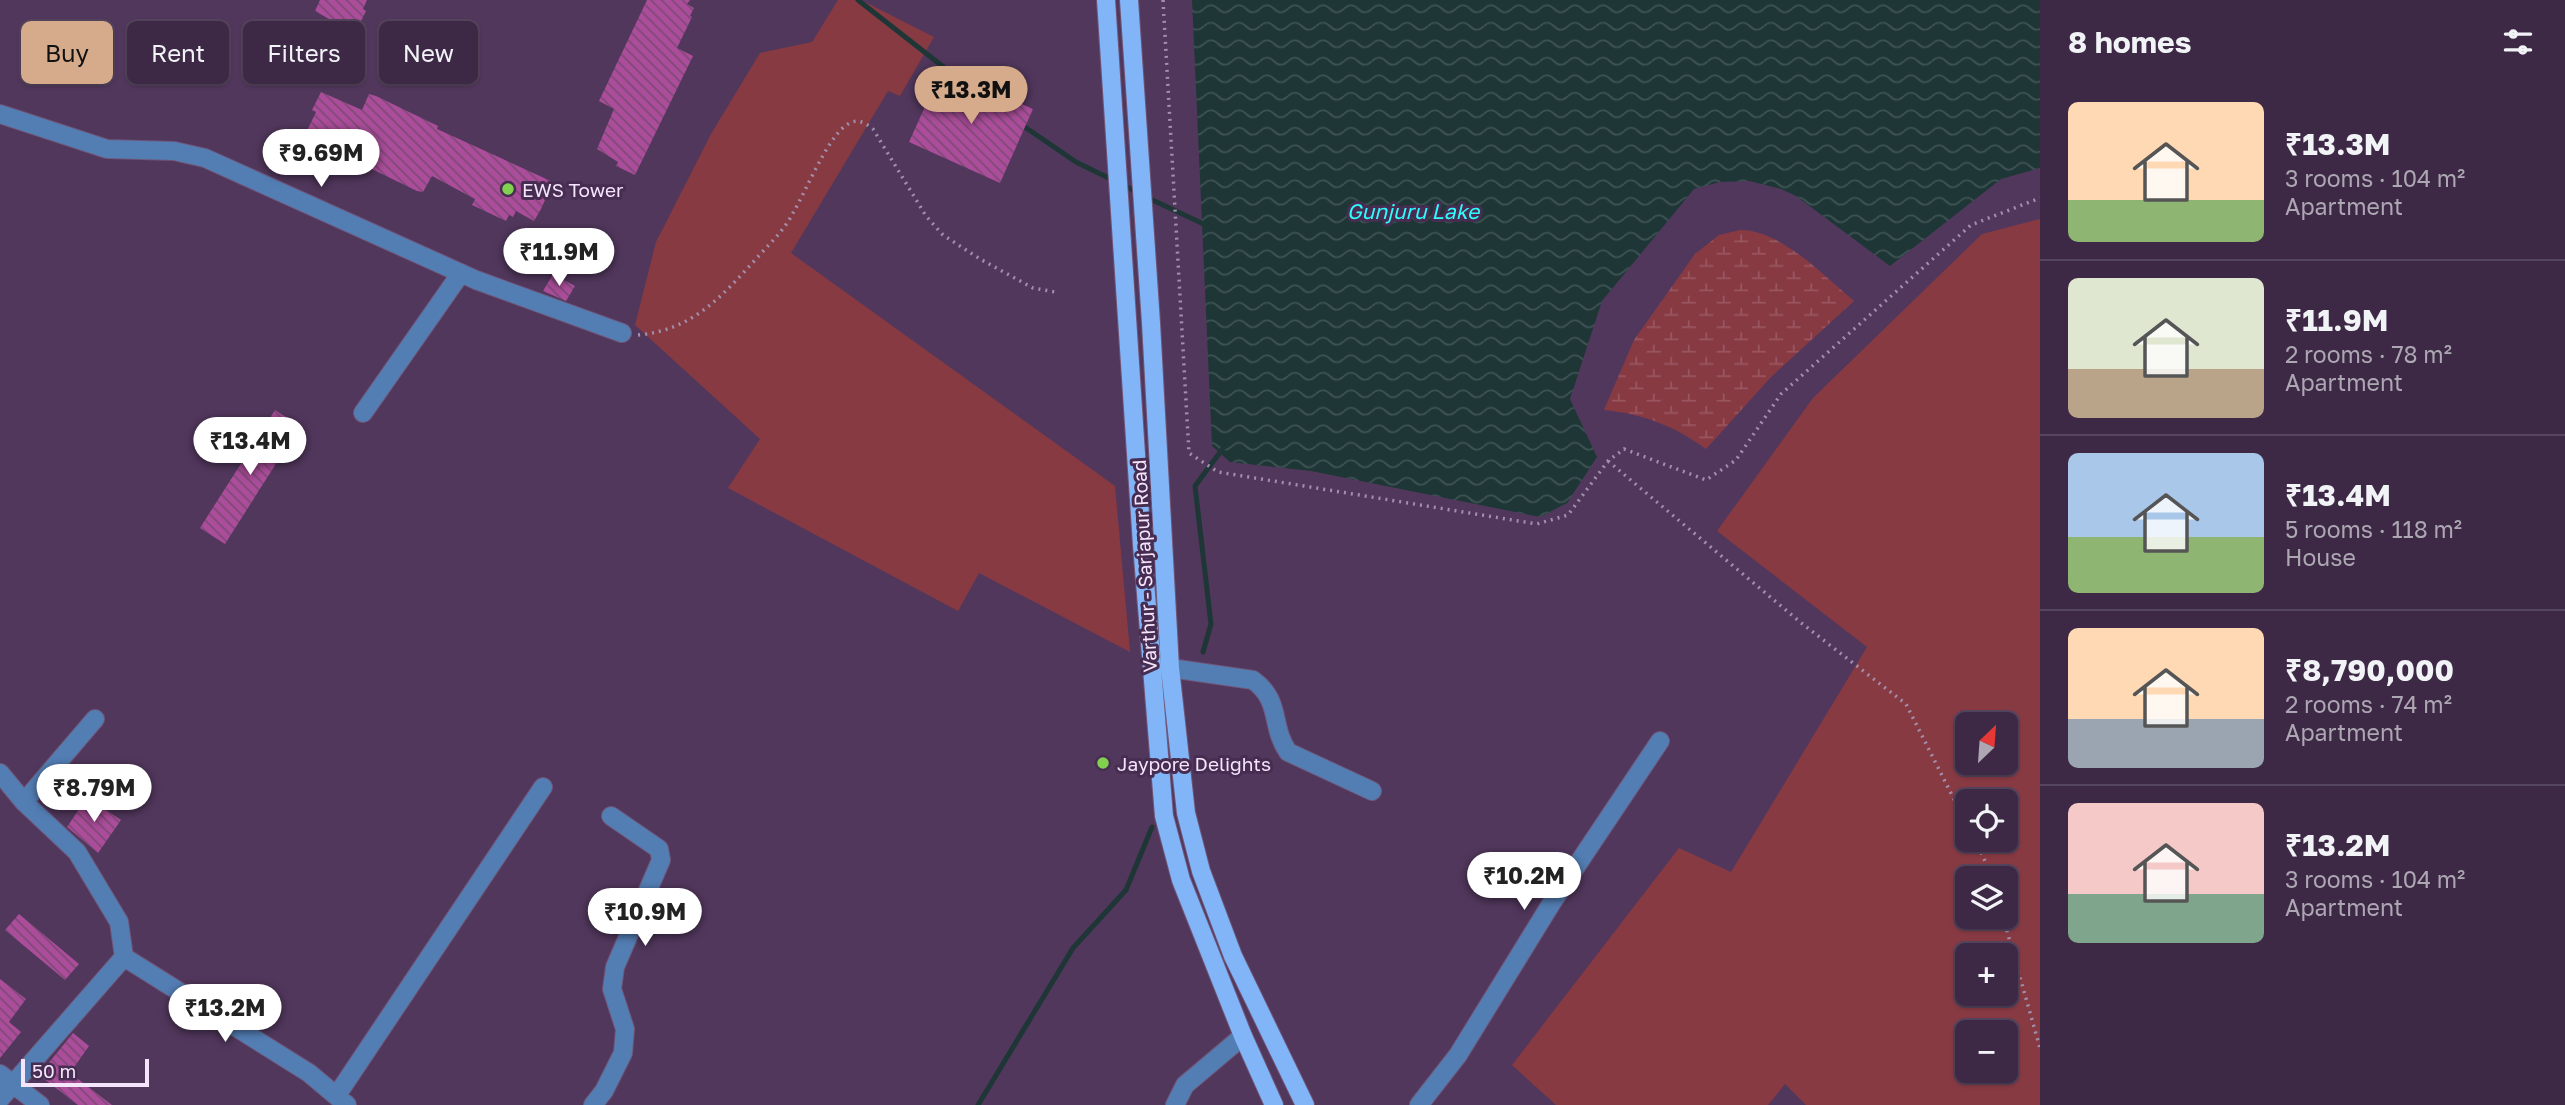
<!DOCTYPE html>
<html lang="en">
<head>
<meta charset="utf-8">
<style>
	:root { --surface:#3d2945; --page:#483550; --text:#f1f3f6; --muted:#ada6b3; --line:#56455e; --accent:#d6ab8b }
	body { margin:0; font-family:"Golos Text",sans-serif; background:var(--page); color:var(--text); height:100vh; display:flex; flex-direction:column; font-size:26px; white-space:nowrap }
	* { box-sizing:border-box; margin:0 }
	p { font-size:23px; color:var(--muted) }
	.icon { flex:none; width:38px; height:38px; fill:none; stroke:currentColor; stroke-width:2; stroke-linecap:round; stroke-linejoin:round }
	.map { position:relative; flex:1; overflow:hidden }
	.side { display:flex; flex-direction:column; background:var(--surface); width:525px }
	.side>* { flex:none }
	.banner { position:absolute; left:21px; top:21px; width:665px; height:63px; display:flex; gap:14px }
	.needle { width:46px; rotate:25deg }
	.buttons { position:absolute; left:1955px; top:712px; display:grid; gap:14px }
	.buttons a { display:grid; place-items:center; width:63px; height:63px; border-radius:10px; background:var(--surface); box-shadow:0 2px 5px #0004,0 0 0 2px var(--line); font-size:35px }
	.scale { position:absolute; left:21px; bottom:18px; width:128px; box-sizing:border-box; padding-left:7px; border:4px solid #f5e5fc; border-top:0; font-size:19px; line-height:24px; white-space:nowrap; color:#f5e5fc; -webkit-text-stroke:5px #462d51; paint-order:stroke }
	.price { position:absolute; translate:-50% -60px; padding:0 16px; border-radius:24px; background:#fff; color:#222; font-size:23px; line-height:46px; filter:drop-shadow(0 2px 4px #0008) }
	.price::after { content:''; position:absolute; left:50%; top:42px; width:21px; height:16px; margin-left:-10px; background:inherit; clip-path:polygon(0 0,100% 0,50% 100%) }
	.price.on { background:var(--accent); color:#111 }
	ul { padding:0; list-style:none }
	li { display:flex; align-items:center; gap:21px; height:175px; padding:0 28px }
	li+li { border-top:2px solid var(--line) }
	li span { display:grid; place-items:center; flex:none; width:196px; height:140px; border-radius:10px; color:#555 }
	li>.icon { margin-inline-start:auto }
	span .icon { width:84px; height:84px; fill:#fffc; stroke-width:1 }
	li b { font-size:30px }
	h2 { display:flex; justify-content:space-between; align-items:center; height:84px; padding:0 28px; font-size:30px }
	.pill { padding:0 24px; border-radius:10px; background:var(--surface); box-shadow:0 2px 5px #0004,0 0 0 2px var(--line); font-size:24px; line-height:63px }
	.pill.on { background:var(--accent); color:#111 }
	main { display:flex; flex:1; min-height:0 }
	.map>svg:first-child { display:block }
</style>
</head>
<body>
<main>
<div class="map">
<svg width="2040" height="1105" viewBox="0 0 2040 1105">
	<defs>
		<pattern id="wetland-marsh" width="20" height="14" patternUnits="userSpaceOnUse" patternTransform="scale(1.75)"><rect width="20" height="14" fill="#883a43"/><path d="M1 5h8M5 5V1M11 12h8M15 12V8" fill="none" stroke="#99565f"/></pattern>
		<pattern id="water-waves" width="16" height="10" patternUnits="userSpaceOnUse" patternTransform="scale(1.75)"><rect width="16" height="10" fill="#1e3636"/><path d="M0 5q4-4 8 0t8 0" fill="none" stroke="#3f5354"/></pattern>
		<pattern id="building-back-hatch" width="6" height="6" patternUnits="userSpaceOnUse" patternTransform="scale(1.75)"><rect width="6" height="6" fill="#ab4d9a"/><path d="M-1 5l2 2M0 0l6 6M5-1l2 2" fill="none" stroke="#7f4977"/></pattern>
	</defs>
	<rect width="100%" height="100%" fill="#51375c"/>
	<path fill="#883a43" fill-rule="evenodd" d="M838,0H861L934,37L900,96L888,91L791,253L1115,486L1130,652L979,573L958,611L728,488L760,439L635,325L656,242L711,134L760,53L812,42Z
		M2040,219V1105H1806L1785,1084L1768,1105H1556L1512,1065L1679,848L1731,872L1867,647L1717,531L1813,398L1982,234ZM1967,724H2006V763H1967ZM1967,802H2006V840H1967ZM1967,878H2006V917H1967ZM1967,956H2006V994H1967ZM1967,1032H2006V1071H1967Z"/>
	<path fill="url(#wetland-marsh)" d="M1740,230C1781,230 1824,276 1854,301L1771,377L1706,449C1675,426 1643,414 1604,410L1634,340L1695,254L1719,235Z"/>
	<path fill="url(#water-waves)" d="M1192,0H2040V168L2001,179L1890,266L1796,196L1781,189L1749,181L1720,182L1694,189L1602,301L1570,399L1597,457L1567,503L1540,517L1311,471L1230,462L1212,446Z"/>
	<g fill="none" stroke-linecap="round" stroke-linejoin="round">
		<path stroke="#1e3636" stroke-width="5" d="M858,0L955,76
			M1019,123L1076,162L1137,192
			M1146,197L1210,227
			M1203,652L1211,624L1195,486L1224,447
			M978,1105L1073,948L1126,890L1152,827"/>
	</g>
	<path fill="url(#building-back-hatch)" d="M320,0H367L363,9L366,11L353,37L334,27L336,23L315,11Z
		M647,0H690L687,4L694,8L690,16L692,17L677,48L693,56L635,175L616,166L618,162L597,149L614,109L599,101Z
		M942,69L1033,109L1000,183L909,142Z
		M321,92L362,110L369,94L376,96L438,126L437,129L553,182L541,209L534,221L516,211L513,217L509,215L506,221L472,205L475,199L432,176L423,192L417,191L310,139L305,135L316,112L312,110Z
		M553,274L575,286L566,301L543,291Z
		M275,410L300,426L225,544L200,528Z
		M87,797L121,820L98,853L67,827Z
		M19,914L79,964L65,980L5,930Z
		M0,979L26,999L9,1022L21,1032L0,1058Z
		M73,1033L89,1046L70,1073L112,1105H78L39,1075Z"/>
	<g fill="none" stroke-linecap="round" stroke-linejoin="round">
		<g stroke="#6f5679" stroke-width="20">
			<path id="minor" d="M0,114L107,149L174,151L205,158L476,280L622,333
				M363,413L461,273
				M1170,668L1253,680C1282,701 1270,726 1288,752L1372,791
				M0,773L24,802L77,852L119,922L124,957L0,1099
				M24,802L95,719
				M124,957L309,1073L347,1105
				M0,1074L40,1105
				M337,1095L543,787
				M593,1105L604,1091L623,1053L625,1029L612,989L615,967L661,860L659,849L611,816
				M1175,1105L1185,1085L1243,1036
				M1419,1105L1458,1055L1551,904L1660,741"/>
		</g>
		<g stroke="#6f5679" stroke-width="20">
			<path id="major" d="M1106,0L1142,545L1164,816L1181,880L1243,1036L1274,1105
				M1129,0L1151,323L1170,668L1186,813L1201,871L1233,956L1305,1105"/>
		</g>
		<path stroke="#a38fac" stroke-width="3.5" stroke-dasharray="2 5" stroke-linecap="butt" d="M1163,0L1189,453L1218,472L1537,524L1568,515L1608,461L1624,449L1706,480L1736,460L1781,394L1971,225L2040,198
			M638,335C693,330 721,297 756,259C769,244 784,231 793,213C806,191 826,141 845,126C855,118 864,121 873,129L926,216L943,235L980,259L1033,288L1055,292
			M1608,461L1800,622L1906,704L1967,825
			M1975,840L1993,878
			M2003,917L2040,1048"/>
		<use href="#minor" stroke="#537eb4" stroke-width="18"/>
		<use href="#major" stroke="#82b5f7" stroke-width="18"/>
	</g>
	<g fill="#82d04f" stroke="#462d51" stroke-width="2.5">
		<circle cx="508" cy="189" r="7"/>
		<circle cx="1103" cy="763" r="7"/>
	</g>
	<g text-anchor="middle" dominant-baseline="central" stroke-width="6" stroke-linejoin="round" paint-order="stroke">
		<g font-size="19" fill="#f5e5fc" stroke="#462d51" text-anchor="start">
			<text x="522" y="189">EWS Tower</text>
			<text x="1117" y="763">Jaypore Delights</text>
		</g>
		<g font-size="19" fill="#f5e5fc" stroke="#462d51">
			<text transform="translate(1144 566) rotate(-93)">Varthur - Sarjapur Road</text>
		</g>
		<g font-size="21" font-style="italic" fill="#2ffcfc" stroke="#462d51">
			<text x="1413" y="211">Gunjuru Lake</text>
		</g>
	</g>
</svg>
<div class="buttons">
<a><svg class="needle" viewBox="-14 -14 28 28"><path d="M0-13l5 13h-10z" fill="#e53935"/><path d="M0 13l5-13h-10z" fill="#ada6b3"/></svg></a>
<a><svg class="icon" aria-label="locate" viewBox="0 0 24 24"><circle cx="12" cy="12" r="6"/><path d="M12 2v4M12 18v4M2 12h4M18 12h4"/></svg></a>
<a><svg class="icon" aria-label="layers" viewBox="0 0 24 24"><path d="M12 4l9 5-9 5-9-5zM3 14l9 5 9-5"/></svg></a>
<a>+</a>
<a>−</a>
</div>
<div class="scale">50 m</div>
<b class="price on" style="left:971px;top:126px">₹13.3M</b>
<b class="price" style="left:321px;top:189px">₹9.69M</b>
<b class="price" style="left:559px;top:288px">₹11.9M</b>
<b class="price" style="left:250px;top:477px">₹13.4M</b>
<b class="price" style="left:94px;top:824px">₹8.79M</b>
<b class="price" style="left:1524px;top:912px">₹10.2M</b>
<b class="price" style="left:645px;top:948px">₹10.9M</b>
<b class="price" style="left:225px;top:1044px">₹13.2M</b>
<div class="banner">
<a class="pill on">Buy</a>
<a class="pill">Rent</a>
<a class="pill">Filters</a>
<a class="pill">New</a>
</div>
</div>
<section class="side">
<h2>8 homes<svg class="icon" aria-label="filters" viewBox="0 0 24 24"><path d="M4 7h16M4 17h16"/><circle cx="9" cy="7" r="2"/><circle cx="15" cy="17" r="2"/></svg></h2>
<ul>
<li><span style="background:linear-gradient(#ffd9b3 70%,#8fb573 0)"><svg class="icon" aria-label="home" viewBox="0 0 24 24"><path d="M3 11l9-7 9 7M6 9v11h12V9"/></svg></span><div><b>₹13.3M</b><p>3 rooms · 104 m²</p><p>Apartment</p></div></li>
<li><span style="background:linear-gradient(#dfe7d0 65%,#b9a48a 0)"><svg class="icon" aria-label="home" viewBox="0 0 24 24"><path d="M3 11l9-7 9 7M6 9v11h12V9"/></svg></span><div><b>₹11.9M</b><p>2 rooms · 78 m²</p><p>Apartment</p></div></li>
<li><span style="background:linear-gradient(#a9c7e8 60%,#8fb573 0)"><svg class="icon" aria-label="home" viewBox="0 0 24 24"><path d="M3 11l9-7 9 7M6 9v11h12V9"/></svg></span><div><b>₹13.4M</b><p>5 rooms · 118 m²</p><p>House</p></div></li>
<li><span style="background:linear-gradient(#ffd9b3 65%,#9aa5b1 0)"><svg class="icon" aria-label="home" viewBox="0 0 24 24"><path d="M3 11l9-7 9 7M6 9v11h12V9"/></svg></span><div><b>₹8,790,000</b><p>2 rooms · 74 m²</p><p>Apartment</p></div></li>
<li><span style="background:linear-gradient(#f6c9c9 65%,#7fa58c 0)"><svg class="icon" aria-label="home" viewBox="0 0 24 24"><path d="M3 11l9-7 9 7M6 9v11h12V9"/></svg></span><div><b>₹13.2M</b><p>3 rooms · 104 m²</p><p>Apartment</p></div></li>
</ul>
</section>
</main>
</body>
</html>
